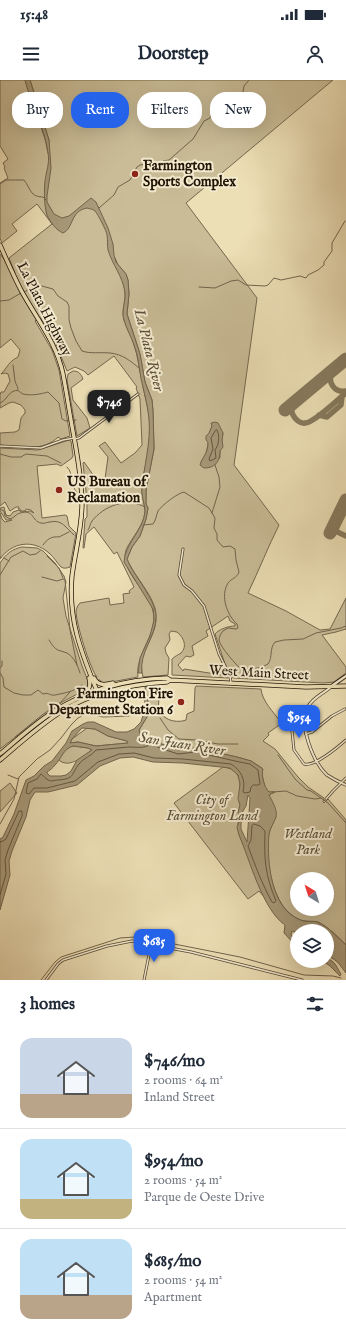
<!DOCTYPE html>
<html lang="en">
<head>
<meta charset="utf-8">
<style>
	:root { --surface:#fff; --page:#f6f6f7; --text:#1f2937; --muted:#747a83; --line:#e0e1e3; --accent:#2563eb }
	body { margin:0; font-family:"IM FELL English",serif; background:var(--page); color:var(--text); height:100vh; display:flex; flex-direction:column; font-size:15px; white-space:nowrap }
	* { box-sizing:border-box; margin:0 }
	p { font-size:13px; color:var(--muted) }
	.icon { flex:none; width:22px; height:22px; fill:none; stroke:currentColor; stroke-width:2; stroke-linecap:round; stroke-linejoin:round }
	.map { position:relative; height:900px; overflow:hidden }
	.side { display:flex; flex-direction:column; background:var(--surface); flex:1 }
	.side>* { flex:none }
	.guide { position:absolute; left:12px; top:12px; width:322px; height:36px; display:flex; gap:8px }
	.needle { width:26px; rotate:322deg }
	.fabs { position:absolute; left:290px; top:792px; display:grid; gap:8px }
	.fabs a { display:grid; place-items:center; width:44px; height:44px; border-radius:50%; background:var(--surface); box-shadow:0 4px 16px #0002; font-size:20px }
	.price { position:absolute; translate:-50% -34px; padding:0 9px; border-radius:8px; background:var(--accent); color:#fff; font-size:13px; line-height:26px; filter:drop-shadow(0 1px 2px #0008) }
	.price::after { content:''; position:absolute; left:50%; top:24px; width:12px; height:9px; margin-left:-6px; background:inherit; clip-path:polygon(0 0,100% 0,50% 100%) }
	.price.selected { background:#222; color:#fff }
	ul { padding:0; list-style:none }
	li { display:flex; align-items:center; gap:12px; height:100px; padding:0 20px }
	li+li { border-top:1px solid var(--line) }
	li span { display:grid; place-items:center; flex:none; width:112px; height:80px; border-radius:12px; color:#555 }
	li>.icon { margin-inline-start:auto }
	span .icon { width:48px; height:48px; fill:#fffc; stroke-width:1 }
	li b { font-size:17px }
	h2 { display:flex; justify-content:space-between; align-items:center; height:48px; padding:0 20px; font-size:17px }
	.tag { padding:0 14px; border-radius:16px; background:var(--surface); box-shadow:0 4px 16px #0002; font-size:14px; line-height:36px }
	.tag.selected { background:var(--accent); color:#fff }
	.status { display:flex; justify-content:space-between; align-items:center; height:28px; padding:0 20px; background:var(--surface); direction:ltr }
	.status svg { height:11px; fill:currentColor }
	header { display:flex; justify-content:space-between; align-items:center; height:52px; padding:0 20px; background:var(--surface); font-size:18px; font-weight:700 }
	.map>svg:first-child { display:block }
</style>
</head>
<body>
<div class="status"><b>15:48</b><svg viewBox="0 0 49 12"><path d="M0 12V9h3v3zM5 12V6h3v6zM10 12V3h3v9zM15 12V0h3v12zM26 1h20v11H26zM47 4h2v5h-2z"/></svg></div>
<header><svg class="icon" aria-label="menu" viewBox="0 0 24 24"><path d="M4 6h16M4 12h16M4 18h16"/></svg>Doorstep<svg class="icon" aria-label="person" viewBox="0 0 24 24"><circle cx="12" cy="8" r="4"/><path d="M4 21q1-7 8-7t8 7"/></svg></header>
<div class="map">
<svg width="346" height="900" viewBox="0 0 346 900">
	<rect width="100%" height="100%" fill="#ecdeb5"/>
	<filter id="stains"><feTurbulence type="fractalNoise" baseFrequency=".005" numOctaves="4"/><feColorMatrix values="0 0 0 0 .2 0 0 0 0 .09 0 0 0 0 .02 0 0 0 .5 -.17"/></filter>
	<radialGradient id="worn" r=".72"><stop offset=".6" stop-color="#630" stop-opacity="0"/><stop offset="1" stop-color="#630" stop-opacity=".3"/></radialGradient>
	<path fill="#c9bc97" stroke="#74684e" fill-rule="evenodd" d="M0,0H25L45,59L48,73L49,60L30,0H333L186,123L257,218L234,385L279,445C268,467 259,490 248,513L286,531L320,550L330,549L346,518V549L336,552L322,555L346,587V593L334,602L323,603L233,598L225,584L215,554C219,549 229,546 235,546V544L230,541L228,536L206,551L208,556L192,566L194,575L190,577L186,576L178,585L183,591L184,589L228,596V598L172,595V579C175,576 178,575 181,573C188,566 183,557 177,552L171,551L169,554L170,560L165,568L166,573L169,578L168,595L143,597C142,593 141,588 141,585C142,568 158,554 156,534C155,517 134,496 127,479L132,467L140,456L146,439L148,428L146,424V410L154,369L153,331L152,320L145,302L140,274L127,234L129,214L128,200L126,194L118,185L115,178C118,190 124,201 125,213C126,222 121,231 124,240C127,249 132,257 134,265C138,276 139,289 142,301C145,319 150,332 150,351C149,359 149,367 148,375C146,387 141,399 142,411C142,418 145,425 145,432C144,448 125,464 125,475C124,496 153,515 154,537C154,558 135,576 138,597L106,603L101,602L100,600H98L96,599L97,597C90,589 76,543 76,531C77,528 77,526 80,523L109,518L110,525L124,523L123,514L130,513L129,511L134,507L117,472L114,474L94,447L86,454L84,468H83L85,439L87,437V421L83,383L84,382L99,403L105,399L108,377L99,366L105,362L121,383L135,373L142,365L140,319L136,308L137,307L114,276L88,295L84,291L75,287L67,291L56,264L40,237L35,241L52,270L59,290L70,356L61,359L58,357C45,371 19,368 0,365V353L15,352L19,350L21,338L25,333V330L21,325L13,322L9,323L0,328V315L1,312H4L10,301L8,294L5,293L1,294C8,287 8,282 18,277L20,270L11,259L0,268V174L15,193L9,178L52,144L37,124L12,144L17,151L2,163L0,158V103L8,98L4,88L5,87L3,83L8,79L0,66ZM212,346L223,353L220,371V378L201,382C210,371 207,358 212,346Z
		M73,291C79,291 81,294 83,299L71,308L73,320L87,338L90,348L77,356L67,300L68,294Z
		M69,360L71,361L73,376L72,378L61,386L57,384L37,386L42,438L65,435L67,436L69,446L76,453L70,487C67,488 64,489 61,487C57,483 54,477 49,473C33,459 12,462 0,479V433L2,439L5,442L12,440H6L0,431V428L4,427L6,435L10,436L13,432L19,430L21,432L30,431L34,433L31,430L26,429L25,431H21L20,429H18L19,427H16L10,431L5,422L0,426V368L38,370Z
		M22,467L37,468L43,471L55,483L64,496L66,502L63,518L66,536L82,586L88,601V606L85,610L64,621L39,639L0,669V483C6,474 12,469 22,467Z
		M154,606L157,607L158,616L159,617L158,633C162,634 163,636 166,638C172,642 181,642 186,640L187,634L194,631L195,608L196,606L261,609C262,621 274,633 281,642L285,641L268,653L269,655L263,661L275,669L298,697L308,707L324,718L323,722L324,723L328,719L346,740V865C342,860 324,844 318,842C314,841 310,842 306,841C301,841 296,838 292,835C272,822 264,775 269,753C271,747 274,741 276,736L269,715L274,712H269L266,711L262,695V688L251,681L237,677L196,668L179,670L174,668L147,659L140,654L139,650L150,632L145,607ZM297,799H327V829H297Z
		M87,648L95,649L108,656L127,661L128,663L96,666L78,662L70,663L72,659Z
		M73,666L88,668L92,670C83,676 71,688 60,681L59,679C63,672 66,668 73,666Z
		M223,687C230,688 235,690 238,696C242,703 240,730 239,738C239,742 237,744 238,747C238,755 243,763 246,771C252,787 257,804 266,819L259,811L248,819L174,723Z
		M10,703L17,713L0,732V711Z"/>
	<path fill="#a79979" stroke="#71644b" fill-rule="evenodd" d="M25,0H30L49,60L51,88L47,116V122L54,134L62,138L69,136L91,118L96,122L108,148L113,164L114,175L116,182L126,194L128,200L129,214L127,234L140,274L145,302L152,320L153,331L154,369L146,410V424L148,428L146,439L140,456L132,467L127,479C134,497 156,519 156,537C156,557 139,572 142,593H138L140,578L150,556L154,540L153,529L124,482C125,463 143,451 145,432C145,424 141,416 142,408C144,385 151,363 149,339C148,327 145,316 142,303C139,291 139,277 134,265C131,256 126,248 124,240C121,230 126,221 125,212C122,195 113,186 108,170C107,165 108,161 107,155C107,152 98,134 95,131C93,129 90,129 87,128C70,131 74,148 63,153C56,150 50,142 47,135C44,125 44,111 45,101C46,92 50,83 48,73C45,48 31,25 25,0Z
		M215,342L218,343L223,353L222,360L223,367L220,371C220,382 215,388 204,388L200,385C203,375 208,375 208,362L206,360V356L209,353L212,346L211,343Z
		M145,610L150,632L139,650L140,654L144,657L161,664L179,670L196,668L237,677L251,681L263,689C261,695 264,707 269,712H275L269,715C272,721 278,730 276,737C274,743 270,748 269,754C267,778 270,815 288,832C292,836 299,840 304,841C309,842 315,840 319,843C329,847 337,857 345,864L346,865V893C341,887 337,879 329,877L328,879C336,882 337,888 341,894L340,896C332,889 331,884 320,881H327V851H314L307,847L301,846L306,851H297V853L292,851L291,855L297,861V867L284,853L285,845C262,829 250,780 239,755L237,747L240,740L238,732L240,725L238,719L240,704L238,695L230,688L183,683L153,682L133,677L120,678L100,686L77,705L48,712H35L30,720L26,737L12,771L9,781L10,795L0,830V759L3,757L14,734L26,700L34,696L44,686L52,681L66,663L72,651L83,644L88,642H94L116,652H127L134,649L141,642L146,625L141,611ZM82,648L95,649L108,656L127,661L128,663L96,666L78,662L70,663L72,659ZM73,666L88,668L92,670L77,680L71,691L66,695L61,696H50L47,693V692C50,690 53,688 55,685C62,678 63,669 73,666ZM248,715L250,718L247,762L241,749V744L243,731L246,726Z"/>
	<g fill="none" stroke-linecap="round" stroke-linejoin="round">
		<path stroke="#64563f" stroke-width="1" d="M217,350C220,356 219,365 215,370L216,378L210,381L209,379L213,369L211,358L215,351Z
			M151,664L160,668L178,674L196,672L235,681L250,684L258,690L260,704L259,705H253L251,707L250,712L245,713L243,712C246,700 241,690 231,684L183,679L154,678L134,673L119,674L98,682L75,701L47,708H34L29,714L26,713L28,703L37,699L41,694C44,696 45,698 48,700C52,702 54,700 58,700C75,699 71,694 79,684C83,678 92,676 96,670C107,669 118,668 129,667C137,667 144,669 151,664Z
			M254,744L260,746L265,751C264,780 265,794 276,821L274,823L272,822C262,804 255,785 248,766L251,760L252,746Z
			M0,762L3,761L6,759L19,731H22V736L8,770L5,780L6,794L0,815"/>
		<path stroke="#71644b" stroke-width="1" d="M0,104L6,100H24C31,109 30,117 43,117L46,120
			M99,128L114,115L118,107L130,100L137,87L140,85L155,83L160,86L163,81L169,80L193,59L204,41L210,38L212,32L215,30H223L226,26L227,22H233L234,18L243,12L244,6L249,0
			M199,207L215,208L231,201L238,200L246,205L265,206L268,205L274,198L281,200L300,196L306,198L308,195L318,190L324,185V182L332,171V163L345,141
			M24,212L38,205L53,209L58,216L67,222L69,226V240L71,248L76,261L82,271C91,274 100,272 110,273C122,274 131,281 140,289
			M0,221L9,220L21,213
			M13,285C14,290 14,296 15,301C16,305 18,306 18,310
			M0,323C6,321 8,313 14,311C19,309 20,313 23,314C31,316 41,314 48,312L59,323L62,339L66,341L76,340
			M0,374L11,377H21L26,374L47,376L61,383
			M67,387C74,393 70,407 77,412
			M89,418C95,423 101,421 108,420C114,420 119,421 125,422
			M0,429L4,431L5,436L10,439C14,438 16,434 20,433C35,429 31,441 41,443C44,444 47,442 50,442C62,439 66,448 74,455
			M212,433L220,407L219,397L215,385
			M143,445L153,444C156,440 156,436 158,431C162,425 178,413 184,412L209,428L215,438L214,448L217,454V460L223,467L230,466L235,469L236,480L239,492C237,498 232,498 228,503C220,516 227,535 237,544L238,548L236,549L228,548L223,551C221,553 219,557 219,560C220,567 237,586 243,591L262,587L268,584C273,577 269,569 275,562L284,560L303,559L316,553L341,548L346,546
			M88,450C90,447 90,444 92,441C104,426 126,417 145,427
			M43,465C47,459 52,456 59,457L69,452
			M47,476L59,488L63,498
			M0,477H1
			M4,478L9,481
			M0,495L11,477L23,471L30,475L36,474L40,471
			M42,497L57,501L63,499L65,500L70,550L77,585
			M49,560C52,565 55,570 61,571C63,572 65,572 67,573C74,577 78,586 80,593
			M0,588L2,586V581
			M0,593L3,598L4,607L14,613L23,615H31L38,610L43,614C49,612 50,616 55,615C64,613 74,612 82,605
			M160,638L168,650L179,659L197,660L218,664H238
			M15,657L42,635L61,622L70,612
			M278,675L295,699L307,710L311,711L328,723L346,743
			M8,695L18,699
			M273,712L286,711L297,716L315,719L321,718
			M0,744L14,719L19,697L37,679L50,670L61,658L71,645L78,638L87,633L103,637L129,636
			M154,860L240,877L304,895L333,896L341,898
			M41,900L55,882L61,877L120,858L135,857L151,859"/>
		<path stroke="#a79979" stroke-width="3.5" d="M302,845L311,851"/>
		<path stroke="#86795d" stroke-width="5.5" d="M339,285C336,287 334,290 332,292C327,303 335,313 346,311
			M296,321C292,325 290,329 293,335C295,339 300,344 305,343C314,343 338,319 346,313
			M319,335L327,337L341,325L342,316
			M331,449L346,456"/>
		<path stroke="#86795d" stroke-width="13" d="M285,330L346,279
			M330,453L346,420"/>
		<g stroke="#534631" stroke-width="3">
			<path id="minor" d="M74,359L79,358L138,314
				M0,366L41,368L63,360L74,358
				M183,469L179,495L184,505L192,511L204,526L219,574L230,596L231,603
				M306,630H301L287,641L292,651L294,670L304,684C314,687 338,667 346,660
				M306,654L312,652L332,636L345,629
				M326,719L333,711L346,698
				M46,900L58,884L63,880L107,866L132,861L191,872L302,900
				M144,900L151,865"/>
		</g>
		<g stroke="#534631" stroke-width="3.5">
			<path id="tertiary" d="M331,607C324,613 312,618 308,627C298,644 313,682 327,695C333,699 339,702 346,705"/>
		</g>
		<g stroke="#201405" stroke-width="4">
			<path id="secondary" d="M333,605L346,596"/>
		</g>
		<g stroke="#201405" stroke-width="5">
			<path id="trunk" d="M0,165C7,181 14,197 22,212C37,239 57,264 63,294C67,315 70,336 74,357C78,379 82,401 82,424C82,448 75,472 72,496C68,539 81,572 97,611
				M94,598C98,606 105,605 113,603
				M83,614C90,610 91,605 89,598
				M0,674C17,660 34,644 53,632C87,610 127,599 167,598L170,600L306,607L346,606
				M0,680C20,663 40,645 62,631C93,612 132,604 167,602L170,600"/>
		</g>
		<use href="#minor" stroke="#f3eacf" stroke-width="1.5"/>
		<use href="#tertiary" stroke="#f3eacf" stroke-width="2"/>
		<use href="#secondary" stroke="#f3eacf" stroke-width="2.5"/>
		<use href="#trunk" stroke="#ecdeb5" stroke-width="3.5"/>
	</g>
	<g fill="#8f2418" stroke="#f3eacf" stroke-width="1.5">
		<circle cx="135" cy="94" r="4"/>
		<circle cx="59" cy="410" r="4"/>
		<circle cx="181" cy="622" r="4"/>
	</g>
	<g text-anchor="middle" dominant-baseline="central" stroke-width="4" stroke-linejoin="round" paint-order="stroke">
		<g font-size="14" font-weight="bold" fill="#201405" stroke="#f3eacf" text-anchor="start">
			<text x="143" y="86">Farmington<tspan x="143" dy="16">Sports Complex</tspan></text>
			<text x="67" y="402">US Bureau of<tspan x="67" dy="16">Reclamation</tspan></text>
			<text x="173" y="614" text-anchor="end">Farmington Fire<tspan x="173" dy="16">Department Station 6</tspan></text>
		</g>
		<g font-size="14" fill="#201405" stroke="#f3eacf">
			<text transform="translate(44 229) rotate(63)">La Plata Highway</text>
			<text transform="translate(259 593) rotate(3)">West Main Street</text>
		</g>
		<g font-size="14" font-style="italic" fill="#5b4f38" stroke="#f3eacf">
			<text x="212" y="720">City of<tspan x="212" dy="16">Farmington Land</tspan></text>
			<text x="308" y="754">Westland<tspan x="308" dy="16">Park</tspan></text>
		</g>
		<g font-size="15" font-style="italic" fill="#5d5039" stroke="#f3eacf">
			<text transform="translate(149 270) rotate(76)">La Plata River</text>
			<text transform="translate(182 664) rotate(9)">San Juan River</text>
		</g>
	</g>
	<rect width="100%" height="100%" filter="url(#stains)"/>
	<rect width="100%" height="100%" fill="url(#worn)"/>
</svg>
<div class="fabs">
<a><svg class="needle" viewBox="-14 -14 28 28"><path d="M0-13l5 13h-10z" fill="#e53935"/><path d="M0 13l5-13h-10z" fill="#747a83"/></svg></a>
<a><svg class="icon" aria-label="layers" viewBox="0 0 24 24"><path d="M12 4l9 5-9 5-9-5zM3 14l9 5 9-5"/></svg></a>
</div>
<b class="price selected" style="left:109px;top:344px">$746</b>
<b class="price" style="left:299px;top:659px">$954</b>
<b class="price" style="left:154px;top:883px">$685</b>
<div class="guide">
<a class="tag">Buy</a>
<a class="tag selected">Rent</a>
<a class="tag">Filters</a>
<a class="tag">New</a>
</div>
</div>
<section class="side">
<h2>3 homes<svg class="icon" aria-label="filters" viewBox="0 0 24 24"><path d="M4 7h16M4 17h16"/><circle cx="9" cy="7" r="2"/><circle cx="15" cy="17" r="2"/></svg></h2>
<ul>
<li><span style="background:linear-gradient(#c9d6e8 70%,#b9a48a 0)"><svg class="icon" aria-label="home" viewBox="0 0 24 24"><path d="M3 11l9-7 9 7M6 9v11h12V9"/></svg></span><div><b>$746/mo</b><p>2 rooms · 64 m²</p><p>Inland Street</p></div></li>
<li><span style="background:linear-gradient(#bfe0f5 75%,#c2b280 0)"><svg class="icon" aria-label="home" viewBox="0 0 24 24"><path d="M3 11l9-7 9 7M6 9v11h12V9"/></svg></span><div><b>$954/mo</b><p>2 rooms · 54 m²</p><p>Parque de Oeste Drive</p></div></li>
<li><span style="background:linear-gradient(#bfe0f5 70%,#b9a48a 0)"><svg class="icon" aria-label="home" viewBox="0 0 24 24"><path d="M3 11l9-7 9 7M6 9v11h12V9"/></svg></span><div><b>$685/mo</b><p>2 rooms · 54 m²</p><p>Apartment</p></div></li>
</ul>
</section>
</body>
</html>
